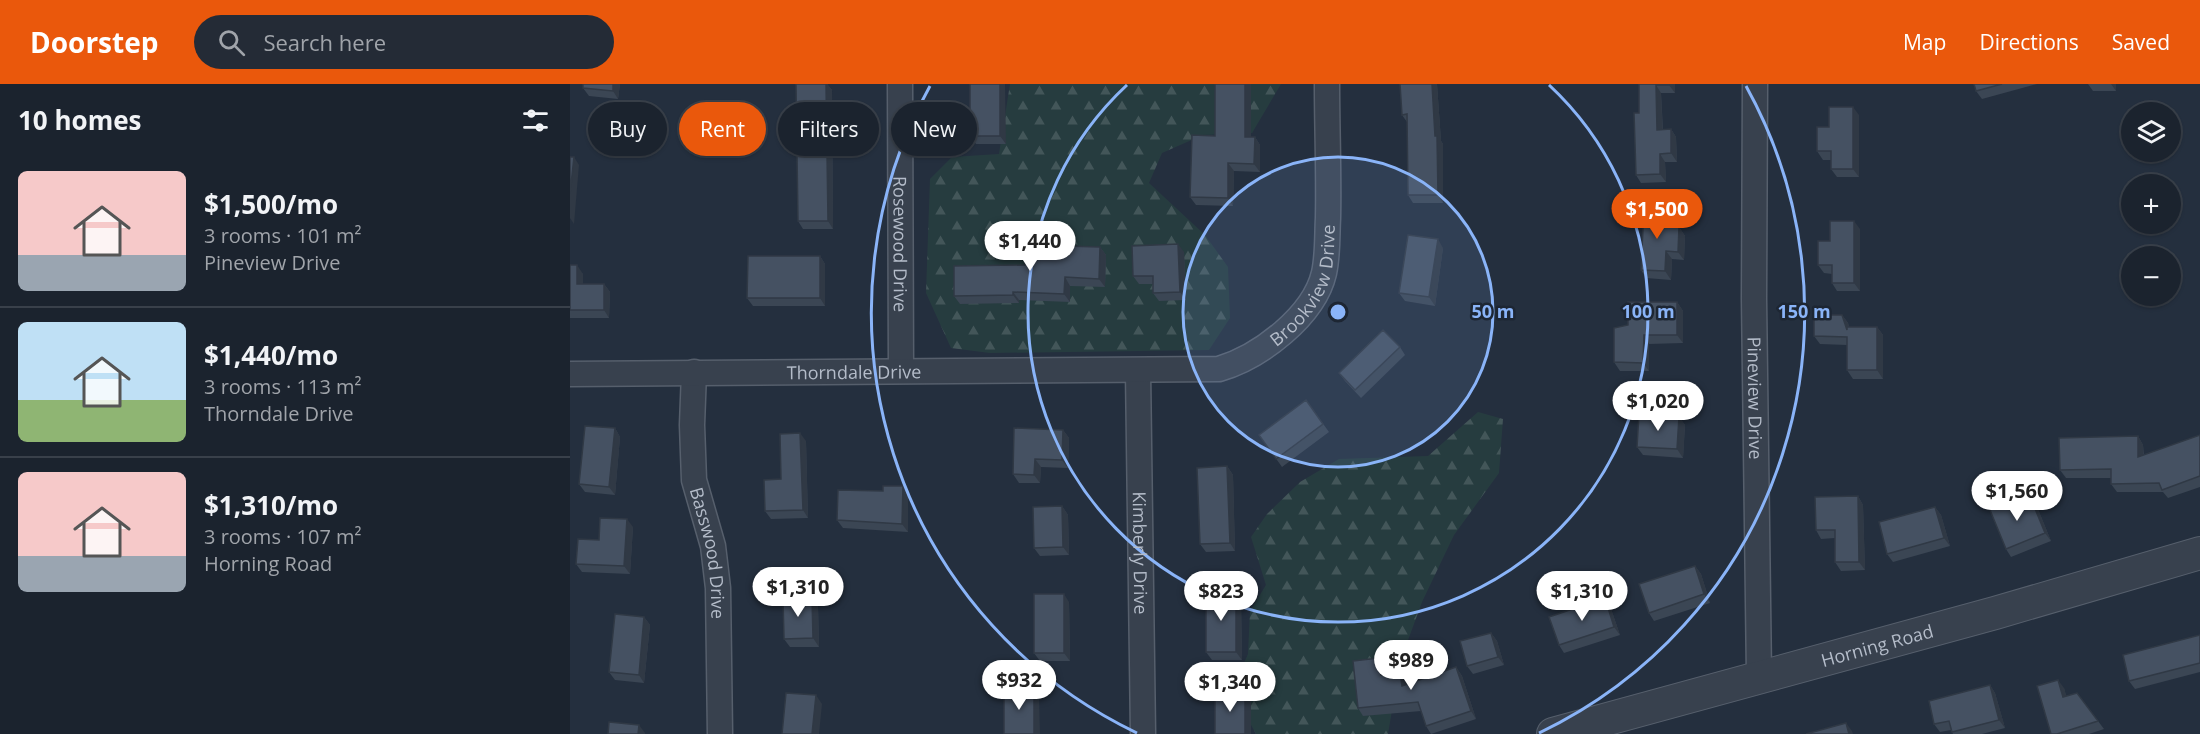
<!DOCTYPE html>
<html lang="en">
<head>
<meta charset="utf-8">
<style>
	:root { --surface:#1b232e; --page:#242b36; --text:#f1f3f6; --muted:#a0a4aa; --line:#39404a; --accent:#ea580c }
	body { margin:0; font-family:"Open Sans",sans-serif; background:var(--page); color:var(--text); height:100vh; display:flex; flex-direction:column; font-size:22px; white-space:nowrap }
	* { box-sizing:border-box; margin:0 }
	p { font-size:20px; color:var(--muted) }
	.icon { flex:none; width:33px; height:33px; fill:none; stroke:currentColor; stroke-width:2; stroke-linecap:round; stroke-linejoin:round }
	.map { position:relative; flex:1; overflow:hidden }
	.side { display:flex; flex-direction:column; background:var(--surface); width:570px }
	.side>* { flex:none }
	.guide { position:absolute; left:18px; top:18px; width:570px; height:54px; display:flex; gap:12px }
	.buttons { position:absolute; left:1551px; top:18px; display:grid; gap:12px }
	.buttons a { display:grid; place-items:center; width:60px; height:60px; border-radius:50%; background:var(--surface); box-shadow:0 2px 4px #0004,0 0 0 2px var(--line); font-size:30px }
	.price { position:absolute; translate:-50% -51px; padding:0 14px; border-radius:21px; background:#fff; color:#222; font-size:20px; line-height:39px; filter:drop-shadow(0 2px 3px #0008) }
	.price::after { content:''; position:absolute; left:50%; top:36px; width:18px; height:14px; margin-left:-9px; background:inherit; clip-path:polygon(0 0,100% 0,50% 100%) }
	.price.selected { background:var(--accent); color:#fff }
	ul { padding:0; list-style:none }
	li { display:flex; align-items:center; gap:18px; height:150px; padding:0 18px }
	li+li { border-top:2px solid var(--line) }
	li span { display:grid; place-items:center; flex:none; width:168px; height:120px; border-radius:9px; color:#555 }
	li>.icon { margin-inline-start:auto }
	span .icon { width:72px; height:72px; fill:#fffc; stroke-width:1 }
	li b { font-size:26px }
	h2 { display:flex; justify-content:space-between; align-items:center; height:72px; padding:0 18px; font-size:26px }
	.chip { padding:0 21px; border-radius:27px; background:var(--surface); box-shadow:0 2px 4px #0004,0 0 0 2px var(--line); font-size:21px; line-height:54px }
	.chip.selected { background:var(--accent); color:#fff }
	header { display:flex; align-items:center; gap:36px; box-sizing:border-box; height:84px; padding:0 30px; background:var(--accent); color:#fff }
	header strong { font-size:28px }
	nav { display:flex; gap:33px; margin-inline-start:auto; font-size:21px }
	.search { width:420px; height:54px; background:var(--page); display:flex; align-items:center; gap:15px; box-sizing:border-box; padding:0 21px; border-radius:33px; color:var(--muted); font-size:22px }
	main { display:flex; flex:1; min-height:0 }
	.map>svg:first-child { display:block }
</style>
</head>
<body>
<header>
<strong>Doorstep</strong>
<div class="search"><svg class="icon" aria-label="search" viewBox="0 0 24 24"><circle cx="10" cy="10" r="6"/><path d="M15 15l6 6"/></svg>Search here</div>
<nav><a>Map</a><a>Directions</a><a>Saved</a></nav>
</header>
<main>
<section class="side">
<h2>10 homes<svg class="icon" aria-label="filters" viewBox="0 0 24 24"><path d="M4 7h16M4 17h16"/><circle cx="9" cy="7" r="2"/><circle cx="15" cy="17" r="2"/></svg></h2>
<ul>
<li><span style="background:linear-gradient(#f6c9c9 70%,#9aa5b1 0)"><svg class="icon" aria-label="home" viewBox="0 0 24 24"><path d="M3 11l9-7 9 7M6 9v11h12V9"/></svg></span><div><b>$1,500/mo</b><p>3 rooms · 101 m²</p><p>Pineview Drive</p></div></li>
<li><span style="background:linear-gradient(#bfe0f5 65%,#8fb573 0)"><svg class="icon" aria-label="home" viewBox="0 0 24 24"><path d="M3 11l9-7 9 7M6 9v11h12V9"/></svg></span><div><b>$1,440/mo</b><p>3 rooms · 113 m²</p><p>Thorndale Drive</p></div></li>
<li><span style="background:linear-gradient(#f6c9c9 70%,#9aa5b1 0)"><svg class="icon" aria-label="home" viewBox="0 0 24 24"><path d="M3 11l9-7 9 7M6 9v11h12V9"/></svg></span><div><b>$1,310/mo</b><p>3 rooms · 107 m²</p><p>Horning Road</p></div></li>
</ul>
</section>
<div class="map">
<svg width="1630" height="650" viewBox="0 0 1630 650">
	<defs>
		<pattern id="forest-firs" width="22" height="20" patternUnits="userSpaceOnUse" patternTransform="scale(1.5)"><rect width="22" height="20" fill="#263c3f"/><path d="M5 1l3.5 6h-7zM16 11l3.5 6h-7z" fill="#435659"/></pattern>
	</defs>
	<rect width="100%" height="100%" fill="#242f3e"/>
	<path fill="url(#forest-firs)" d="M440,0H711L682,49L633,51L592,69L579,99L635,151L658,183L660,234L639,266L420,269L381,264L356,209L360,95L382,73L429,70Z
		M908,328L933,335L929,389L884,451L852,518L830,578L818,650H686L662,606L678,570L680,527L696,501L681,453L697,430L730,398L769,375L858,372Z"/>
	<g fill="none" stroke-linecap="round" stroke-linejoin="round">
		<g stroke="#565f6c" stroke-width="27">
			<g id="minor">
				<path id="s1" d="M330,0L331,286"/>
				<path id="s2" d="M1185,0L1184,215L1189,592"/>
				<path id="s3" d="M568,287L573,650"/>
				<path id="s4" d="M124,288L122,341L124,396L143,462L148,504L150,650"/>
				<path id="s5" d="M0,290L649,285C690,273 744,232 754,189C758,171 757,151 758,134C759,89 757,45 757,0"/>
			</g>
		</g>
		<g stroke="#565f6c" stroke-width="34">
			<g id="tertiary">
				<path id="s6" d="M983,650L1425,529L1630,469"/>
			</g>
		</g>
		<use href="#minor" stroke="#38414e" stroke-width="24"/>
		<use href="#tertiary" stroke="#38414e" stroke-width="32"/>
	</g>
	<path fill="#3b4654" d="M50,0L48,15L19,12L13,4Z
		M226,0H257L262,6L263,145H233L228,137Z
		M400,0L436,60H406L400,52Z
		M830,0H867L871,57L873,60V119H843L838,111L837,38L832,31Z
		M1069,0H1105V9H1091L1093,46L1101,45L1106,53L1107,78H1095L1096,98L1071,99L1066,91L1069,29Z
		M1404,0H1467L1412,15L1406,7Z
		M1518,0H1546V7H1523Z
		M1289,31V93H1267L1261,85V76H1253L1247,67L1259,43Z
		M681,53H685L690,61V88L664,87L663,122L626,121L620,113Z
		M1096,125L1102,134L1101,143H1109L1115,152L1114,176L1102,175L1101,196L1076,194L1071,186Z
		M1290,145V207H1267L1262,199V190L1254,189L1248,181L1260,157Z
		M530,163L536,171L535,203L500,202V218L449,216V219L390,220L384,212L455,181Z
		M873,164L865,222L835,217L829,209Z
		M614,168L616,216L589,217L583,209V200H569L563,192Z
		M250,172L255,180V222H183L177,214Z
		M0,181L13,190V200H34L40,208L39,234H0Z
		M1107,218L1113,227V259L1079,260V287H1050L1044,278L1058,241Z
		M1272,231L1278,239L1279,243H1307L1313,251V295H1283L1277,286V261L1250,260L1244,252Z
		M830,263L835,271L791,314L775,297L769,289Z
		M736,316L759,348L712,383L689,351Z
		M1109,333L1115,341L1113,374L1073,371L1067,363Z
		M45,344L50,353L45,411L15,408L9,400Z
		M493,346L499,354L498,384L471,383L470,399H449L443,390Z
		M1630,351V403L1598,414L1593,408H1547L1541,400V394H1496L1490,386L1568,352L1573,361L1574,371Z
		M236,357L238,434L201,435L195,427L211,395Z
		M657,382L663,391L665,467L636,468L630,460Z
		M333,402L338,410V448L273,444L267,436L313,407Z
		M1288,412L1293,421L1295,486L1271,487L1265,478V454L1251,455L1246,446Z
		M1465,418L1481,457L1441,473L1436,465Z
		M492,422L498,431L499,471L470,472L464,464Z
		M1365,423L1371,431L1380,462L1323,478L1317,470Z
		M63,443L60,490L12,488L6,480L29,456Z
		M1125,482L1131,490L1140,519L1084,537L1079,529Z
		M666,509L671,517L672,576H642L636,568Z
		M242,514L248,522L249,563H220L214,555Z
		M499,518L500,577H470L464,569Z
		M1040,522L1050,551L994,569L989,561Z
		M74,533L80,541L74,599L45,596L39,588Z
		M921,549L927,557L934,581L903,590L897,582Z
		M1630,551V588L1565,605L1559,597Z
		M809,574L815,582L816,590L836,597V600L886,583L892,592L906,635L861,650L856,642L851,627L793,632L788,624Z
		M1420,601L1425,609L1435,644L1412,650H1383L1381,646L1370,648L1364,640Z
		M1494,604L1496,612L1507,609L1534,645L1519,650H1481Z"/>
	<path fill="#303945" d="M43,0H50L48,15L43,7Z
		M256,0H257L262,6L263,145L258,137Z
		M430,0H435L436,60L430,52Z
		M675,0H681V61L675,53Z
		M862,0H867L871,57L873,60V119L868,111Z
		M1099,0H1105V9L1099,1Z
		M1541,0H1546V7Z
		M1086,1L1091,9L1093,54L1087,46Z
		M1283,23L1289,31V93L1283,85Z
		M1101,45L1106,53L1107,78L1101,69Z
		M685,53L690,61V88L684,80Z
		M1090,70L1095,78L1096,98L1090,90Z
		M4,73L9,81L4,140L0,134V110Z
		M658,79L664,87L663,122L658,114Z
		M1096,125L1102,134L1101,151L1095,143Z
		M1284,137L1290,145V207L1284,199Z
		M1109,143L1115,152L1114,176L1108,168Z
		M868,155L873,164L865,222L859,213Z
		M608,160L614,168L616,216L610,208Z
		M530,163L536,171L535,203L529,195Z
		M1096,167L1102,175L1101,196L1095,187Z
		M250,172L255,180V222L250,214Z
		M7,181L13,190V208L7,200Z
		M495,193L500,202V218L494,210Z
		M34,200L40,208L39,234L34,226Z
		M443,208L449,216V219L443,211Z
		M1107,218L1113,227V259L1107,251Z
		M1272,231L1278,239L1283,255L1277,246Z
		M1307,243L1313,251V295L1307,286Z
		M1074,251L1079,260V287L1073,279Z
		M1109,333L1115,341L1113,374L1107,365Z
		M45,344L50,353L45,411L39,403Z
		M493,346L499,354L498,384L492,376Z
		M230,349L236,357L238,434L233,426Z
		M1568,352L1573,361L1574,381L1568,373Z
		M465,375L471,383L470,399L464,391Z
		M657,382L663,391L665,467L660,459Z
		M333,402L338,410V448L332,440Z
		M1459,410L1465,418L1481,457L1475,449Z
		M1288,412L1293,421L1295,486L1289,478Z
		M492,422L498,431L499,471L493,463Z
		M1365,423L1371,431L1380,462L1374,454Z
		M57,435L63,443L60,490L54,482Z
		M1125,482L1131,490L1140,519L1134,510Z
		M666,509L671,517L672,576L666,568Z
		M494,510L499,518L500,577L494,569Z
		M242,514L248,522L249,563L243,554Z
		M1035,514L1040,522L1050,551L1044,543Z
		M74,533L80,541L74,599L69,591Z
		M921,549L927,557L934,581L928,573Z
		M809,574L815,582L817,599L811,591Z
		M886,583L892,592L906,635L901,627Z
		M830,589L836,597L837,610L832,602Z
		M1488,596L1494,604L1499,621L1493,613Z
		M1420,601L1425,609L1435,644L1429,636Z
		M464,604L469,612L470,650H464Z
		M675,607L681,616V650H675Z
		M246,611L252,620L249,650H242Z
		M1276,639L1282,647L1283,650H1279Z
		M69,641L75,649V650H68Z"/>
	<path fill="#455162" stroke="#303945" stroke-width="1.5" d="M13,0H43V7L13,4Z
		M226,0H256L258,137H228Z
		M400,0H430V52H400Z
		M645,0H675V53H685L684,80L658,79V114L620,113L622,51L645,52Z
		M830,0H862L865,52H867L868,111H838L837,30L832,31Z
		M1069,0H1099V1H1086L1087,46L1101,45V69L1090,70V90L1066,91L1064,29H1069Z
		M1404,0H1432L1406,7Z
		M1259,23H1283V85H1261V67H1247V43H1259Z
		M0,73H4L0,110Z
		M1074,124L1096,125L1095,143H1109L1108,168L1096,167L1095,187L1071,186Z
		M1260,137H1284V199H1262V181H1248V157H1260Z
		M838,151L868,155L859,213L829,209Z
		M608,160L610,208L583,209V192H563L562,162Z
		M455,161L530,163L529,195L495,193L494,210L443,208V211L384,212V182L455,181Z
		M178,172H250V214H177Z
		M0,181H7V200H34V226H0Z
		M1058,218H1107V251H1074L1073,279L1044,278V244L1058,241Z
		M1244,231H1272L1277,246V243H1307V286H1277V253L1244,252Z
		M813,246L830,263L785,306L769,289Z
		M736,316L753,340L706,375L689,351Z
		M1069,330L1109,333L1107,365L1067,363Z
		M15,342L45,344L39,403L9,400Z
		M444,344L493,346L492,376L465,375L464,391L443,390Z
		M230,349L233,426L195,427L194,396L211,395L210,350Z
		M1630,351V392L1592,406L1589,399L1541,400V385L1490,386L1489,354L1568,352V373Z
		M657,382L660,459L630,460L627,384Z
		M313,402H333L332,440L267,436L268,406L313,407Z
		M1459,410L1475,449L1436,465L1420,426Z
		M1288,412L1289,478H1265V446H1246L1245,413Z
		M492,422L493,463L464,464L463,423Z
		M1365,423L1374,454L1317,470L1309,438Z
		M30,434L57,435L54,482L6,480L8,455L29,456Z
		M1125,482L1134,510L1079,529L1069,500Z
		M636,509H666V568H636Z
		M464,510H494V569H464Z
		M242,514L243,554L214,555L213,515Z
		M1035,514L1044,543L989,561L979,533Z
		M45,530L74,533L69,591L39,588Z
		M921,549L928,573L897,582L890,557Z
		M1630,551V579L1559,597L1553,571Z
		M809,574L811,591L830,589L832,602L886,583L901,627L856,642L848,618L788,624L783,577Z
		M1488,596L1493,613L1507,609L1528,637L1487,650H1481L1467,602Z
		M1420,601L1429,636L1382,648L1379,637L1364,640L1359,617Z
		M464,604V650H434V605Z
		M675,607V650H645V608Z
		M216,609L246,611L242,650H212Z
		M39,638L69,641L68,650H38Z
		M1276,639L1279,650H1236Z"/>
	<circle cx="768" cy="228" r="155" fill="#8ab4f8" fill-opacity=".12"/>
	<g fill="none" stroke="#8ab4f8" stroke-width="3">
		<circle cx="768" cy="228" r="155"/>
		<path d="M979 1A310 310 0 1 1 557 1"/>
		<path d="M567 649A466 466 0 0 1 360 2M1176 2A466 466 0 0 1 969 649"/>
	</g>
	<g text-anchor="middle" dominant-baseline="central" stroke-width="5" stroke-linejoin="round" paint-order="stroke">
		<g font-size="18" fill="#b4bcc9" stroke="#1d2633">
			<text stroke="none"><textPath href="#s1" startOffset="160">Rosewood Drive</textPath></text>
			<text stroke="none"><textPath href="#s5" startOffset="777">Brookview Drive</textPath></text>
			<text stroke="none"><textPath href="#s5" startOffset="284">Thorndale Drive</textPath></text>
			<text stroke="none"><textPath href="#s2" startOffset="314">Pineview Drive</textPath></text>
			<text stroke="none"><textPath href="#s3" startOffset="182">Kimberly Drive</textPath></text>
			<text stroke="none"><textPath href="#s4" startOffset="183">Basswood Drive</textPath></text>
			<text stroke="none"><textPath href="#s6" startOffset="336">Horning Road</textPath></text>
		</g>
	</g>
	<circle cx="768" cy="228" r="9" fill="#8ab4f8" stroke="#1d2633" stroke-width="3"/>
	<g font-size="18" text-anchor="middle" font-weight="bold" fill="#8ab4f8" stroke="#1d2633" stroke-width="5" stroke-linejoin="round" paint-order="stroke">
		<text x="923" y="234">50 m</text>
		<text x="1078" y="234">100 m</text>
		<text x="1234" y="234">150 m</text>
	</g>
</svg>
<div class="buttons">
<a><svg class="icon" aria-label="layers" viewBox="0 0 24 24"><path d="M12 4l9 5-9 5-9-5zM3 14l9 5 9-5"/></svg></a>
<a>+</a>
<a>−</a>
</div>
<b class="price selected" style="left:1087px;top:156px">$1,500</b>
<b class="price" style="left:460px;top:188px">$1,440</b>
<b class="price" style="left:1088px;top:348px">$1,020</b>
<b class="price" style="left:1447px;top:438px">$1,560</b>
<b class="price" style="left:228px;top:534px">$1,310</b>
<b class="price" style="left:651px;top:538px">$823</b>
<b class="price" style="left:1012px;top:538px">$1,310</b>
<b class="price" style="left:841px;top:607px">$989</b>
<b class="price" style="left:449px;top:627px">$932</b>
<b class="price" style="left:660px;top:629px">$1,340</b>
<div class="guide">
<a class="chip">Buy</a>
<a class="chip selected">Rent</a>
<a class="chip">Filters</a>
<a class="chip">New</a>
</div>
</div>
</main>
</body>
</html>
